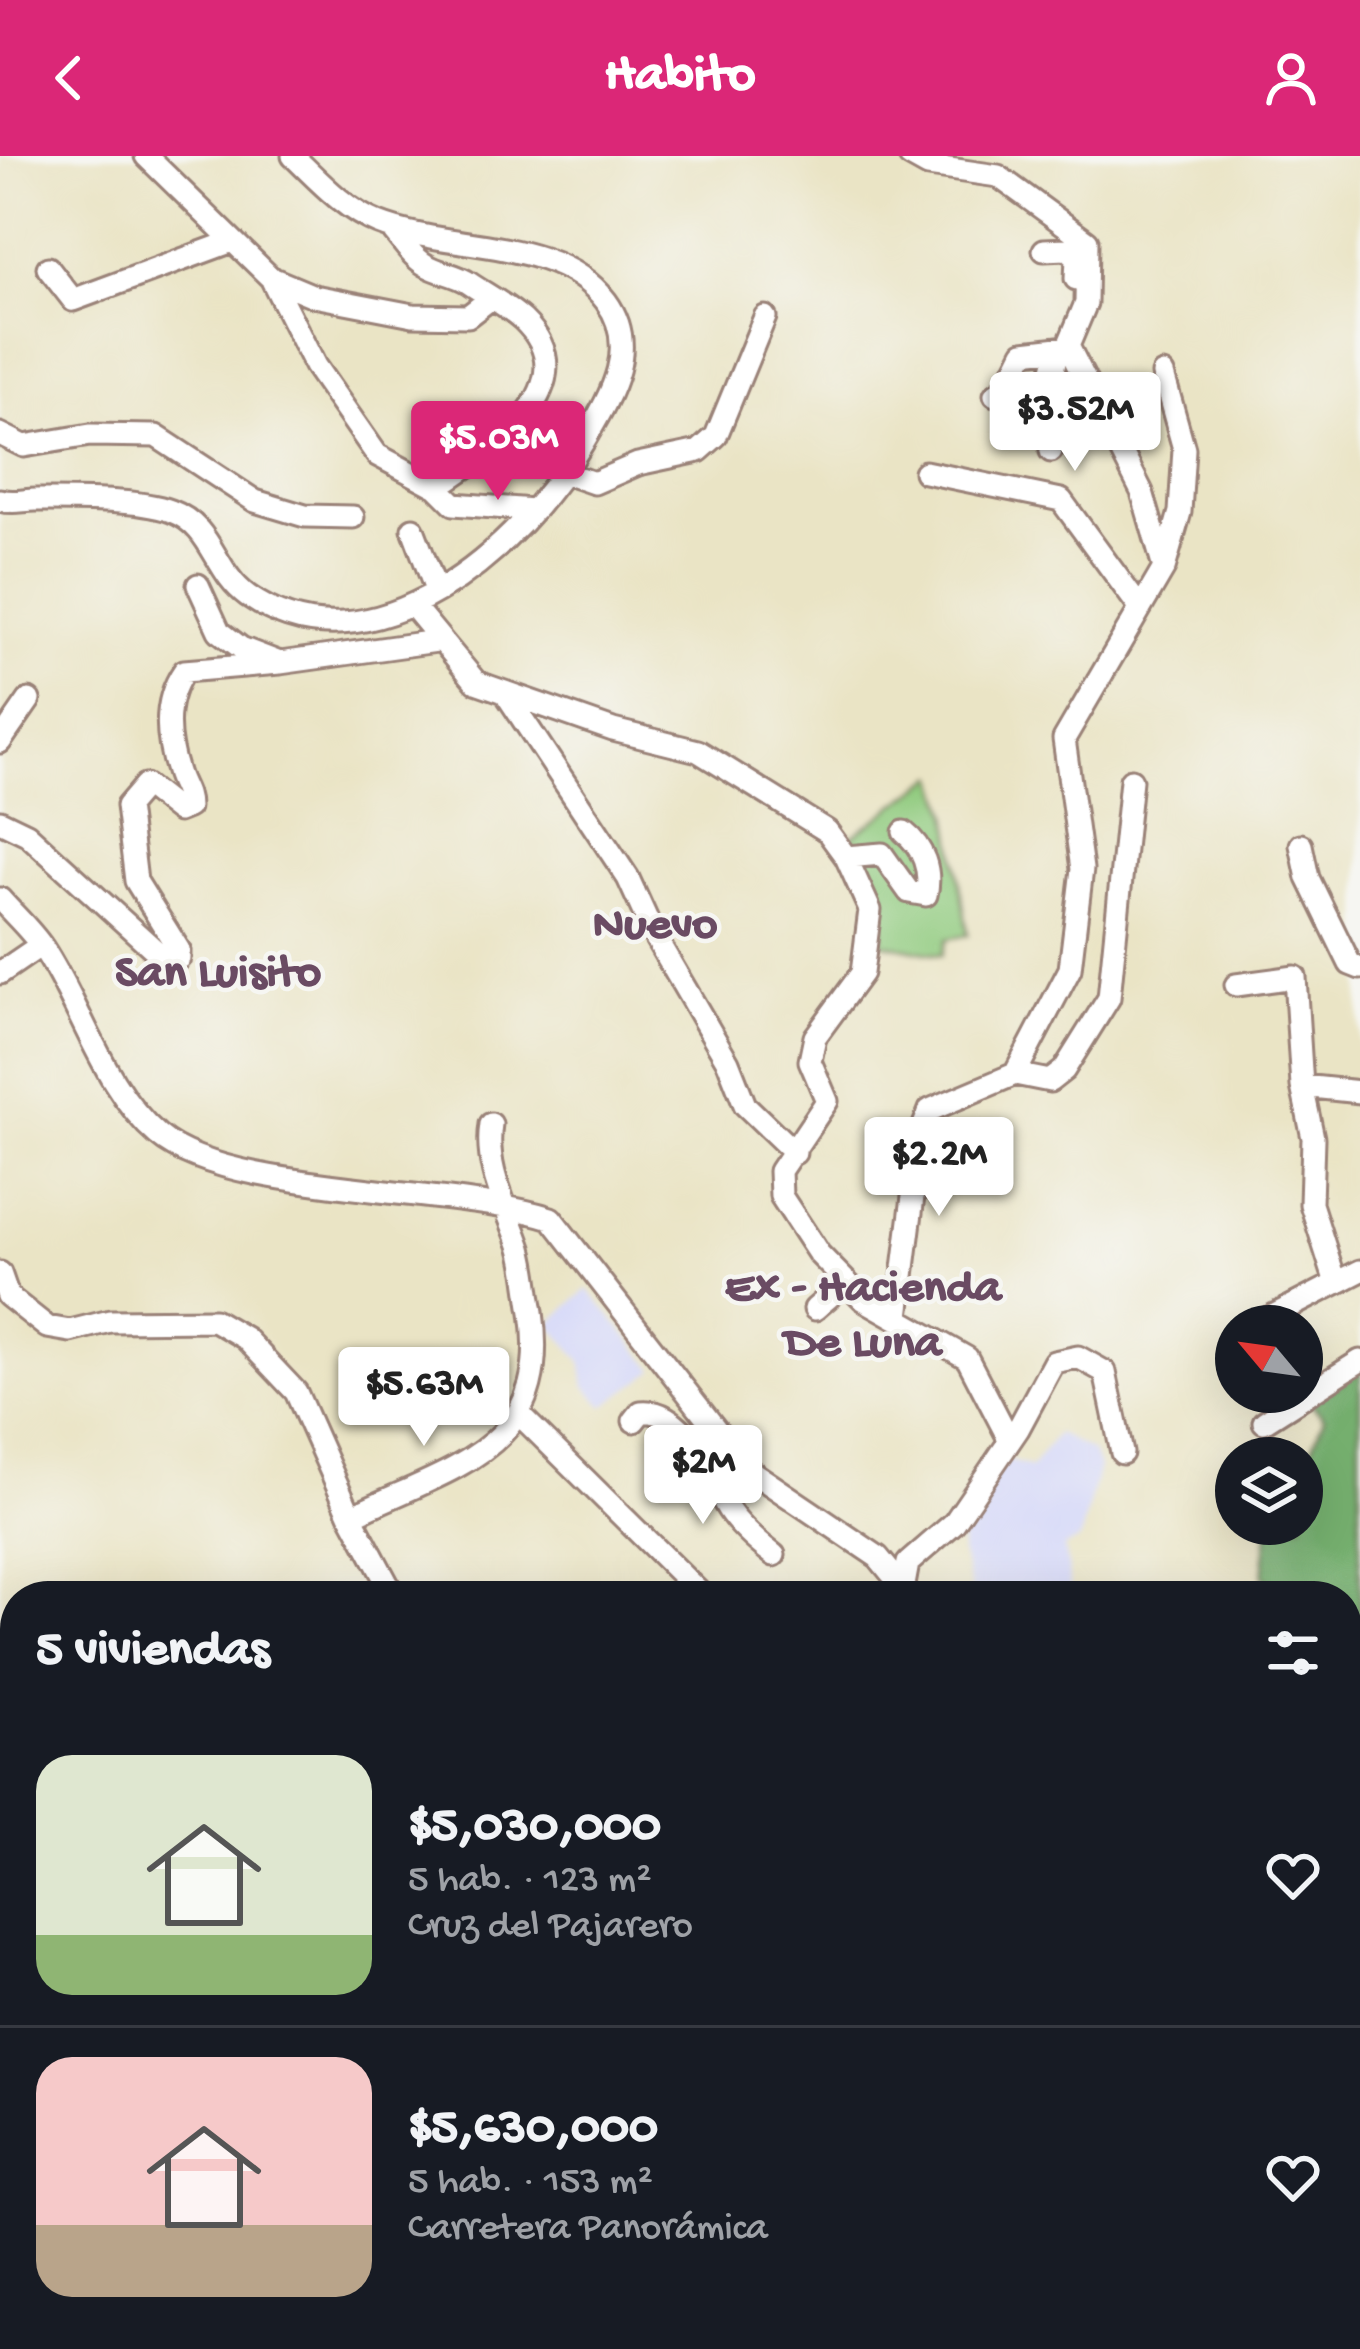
<!DOCTYPE html>
<html lang="es">
<head>
<meta charset="utf-8">
<style>
	:root { --surface:#171b24; --page:#20242c; --text:#f1f3f6; --muted:#9ea1a6; --line:#363941; --accent:#db2777 }
	body { margin:0; font-family:"Gochi Hand",sans-serif; background:var(--page); color:var(--text); height:100vh; display:flex; flex-direction:column; font-size:45px; white-space:nowrap }
	* { box-sizing:border-box; margin:0 }
	p { font-size:39px; color:var(--muted) }
	.icon { flex:none; width:66px; height:66px; fill:none; stroke:currentColor; stroke-width:2; stroke-linecap:round; stroke-linejoin:round }
	.map { position:relative; flex:1; overflow:hidden }
	.details { position:absolute; left:0px; top:1425px; width:1362px; height:768px; display:flex; flex-direction:column; background:var(--surface); border-radius:48px 48px 0 0; box-shadow:0 12px 48px #0002 }
	.details>* { flex:none }
	.needle { width:78px; rotate:299deg }
	.tools { position:absolute; left:1215px; top:1149px; display:grid; gap:24px }
	.tools a { display:grid; place-items:center; width:108px; height:108px; border-radius:50%; background:var(--surface); box-shadow:0 12px 48px #0002; font-size:60px }
	.price { position:absolute; translate:-50% -102px; padding:0 27px; border-radius:12px; background:#fff; color:#222; font-size:39px; line-height:78px; filter:drop-shadow(0 3px 6px #0008) }
	.price::after { content:''; position:absolute; left:50%; top:72px; width:36px; height:27px; margin-left:-18px; background:inherit; clip-path:polygon(0 0,100% 0,50% 100%) }
	.price.on { background:var(--accent); color:#fff }
	ul { padding:0; list-style:none }
	li { display:flex; align-items:center; gap:36px; height:300px; padding:0 36px }
	li+li { border-top:3px solid var(--line) }
	li span { display:grid; place-items:center; flex:none; width:336px; height:240px; border-radius:36px; color:#555 }
	li>.icon { margin-inline-start:auto }
	span .icon { width:144px; height:144px; fill:#fffc; stroke-width:1 }
	li b { font-size:51px }
	h2 { display:flex; justify-content:space-between; align-items:center; height:144px; padding:0 36px; font-size:51px }
	header { display:flex; justify-content:space-between; align-items:center; height:156px; padding:0 36px; background:var(--accent); color:#fff; font-size:54px; font-weight:700 }
	.map>svg:first-child { display:block }
</style>
</head>
<body>
<header><svg class="icon" aria-label="back" viewBox="0 0 24 24"><path d="M15 5l-7 7 7 7"/></svg>Habito<svg class="icon" aria-label="person" viewBox="0 0 24 24"><circle cx="12" cy="8" r="4"/><path d="M4 21q1-7 8-7t8 7"/></svg></header>
<div class="map">
<svg width="1360" height="2193" viewBox="0 0 1360 2193">
	<rect width="100%" height="100%" fill="#f6f6f2"/>
	<filter id="ink" filterUnits="userSpaceOnUse"><feTurbulence type="fractalNoise" baseFrequency=".00833" numOctaves="2"/><feDisplacementMap in="SourceGraphic" scale="24" xChannelSelector="R" yChannelSelector="G"/><feConvolveMatrix kernelMatrix="1 2 1 2 8 2 1 2 1" color-interpolation-filters="sRGB"/></filter>
	<filter id="wash" filterUnits="userSpaceOnUse"><feTurbulence type="fractalNoise" baseFrequency=".004" numOctaves="4" result="noise"/><feDisplacementMap in="SourceGraphic" scale="48" xChannelSelector="R" yChannelSelector="G"/><feGaussianBlur stdDeviation="2.7" result="paint"/><feColorMatrix in="noise" values="0 0 0 0 0 0 0 0 0 0 0 0 0 0 0 0 0 1.4 0 .05"/><feComposite in="paint" operator="in"/></filter>
	<g filter="url(#wash)">
		<rect width="100%" height="100%" fill="#eae4c5"/>
		<path fill="#d5d8f9" d="M588,1133L655,1214L604,1250L585,1229L581,1204L549,1168Z
			M1057,1277L1093,1296L1099,1311L1080,1384L1064,1391L1072,1440H973L961,1396L962,1374L1003,1302L1031,1312Z"/>
		<path fill="#91cb7f" stroke="#6e7555" stroke-width="3" d="M936,620L949,658L968,779L947,783L942,799L881,787L883,773L848,683Z"/>
		<path fill="#74af6e" stroke="#5f674c" stroke-width="3" d="M1360,1214V1497L1347,1488V1440H1287L1263,1420L1269,1368H1302V1317L1324,1261L1310,1247Z"/>
	</g>
	<g filter="url(#ink)">
		<g fill="none" stroke-linecap="round" stroke-linejoin="round">
			<path stroke="#cabda6" stroke-width="21" stroke-dasharray="21 10" stroke-linecap="butt" d="M1347,1963L1360,1966"/>
			<g stroke="#9a8278" stroke-width="27">
				<path id="minor" d="M146,0L271,122L314,140L413,159L468,160L490,143
					M910,0L928,10L998,20L1087,85L1086,147L1068,190L1142,336L1164,412
					M394,76C403,86 413,102 426,109C439,117 456,118 469,127C485,138 508,150 523,164C592,230 488,297 437,331
					M1044,94L1067,93L1077,102L1076,123
					M48,112L73,144L230,86
					M271,122L315,210L377,299L437,331L454,348L533,354
					M995,239L1007,230L1024,196L1067,191
					M0,278L24,290L90,279L156,280L255,345L305,360L353,361
					M1051,295L1047,237L1058,194
					M925,316L1061,344L1140,452
					M565,317L594,327L638,308L699,295L716,280L765,161
					M0,344C13,348 23,344 36,344C72,344 138,343 171,355C214,371 213,415 248,440C371,526 523,390 582,288C607,245 642,194 606,145C558,80 447,95 378,67C345,54 318,24 293,0
					M413,373L436,434
					M198,429L219,475L241,492L280,507L437,485
					M414,451L476,526L613,574L698,595L827,675L846,701L870,754L862,817L815,881L810,905L827,945L780,1015L781,1040L819,1098L863,1143L967,1202L1009,1283
					M508,541L628,722L654,779L728,906L745,949L795,997
					M0,586L29,544
					M0,665L27,678L168,806L179,802V794L136,725L127,650L145,629L178,655L188,651C188,636 181,630 177,616C166,582 163,545 184,515L280,507
					M1301,689L1308,722L1350,808L1360,812
					M846,701L882,698L909,736L926,739C932,715 923,691 904,676
					M0,743C14,759 31,774 43,792C82,851 103,932 158,979C228,1039 451,1030 551,1062L746,1312L878,1401L901,1429
					M0,817L41,789
					M1236,829L1295,821L1302,930L1313,982L1311,1048L1336,1127
					M1015,918L1050,925L1064,914L1109,842L1131,624
					M1302,930L1360,936
					M0,1117L8,1140L47,1171L70,1175L110,1165L214,1164L245,1182L296,1236L351,1360L394,1440
					M815,1153L845,1127
					M898,1160L921,977L930,954L1015,918L1070,813L1082,713L1064,583L1164,412L1180,356L1184,293L1163,218
					M1253,1170L1360,1115
					M521,1260L703,1440
					M634,1265L641,1256C673,1253 684,1283 708,1296C720,1302 734,1307 746,1312
					M1264,1266L1360,1205
					M703,1294C720,1347 730,1365 774,1399
					M351,1360C454,1310 552,1293 532,1156C528,1135 527,1112 521,1092C507,1050 484,1013 491,968
					M902,1440L908,1407L954,1367L1018,1273L1054,1206L1078,1201L1105,1216L1122,1297
					M0,1607L15,1619
					M0,1836L15,1843
					M0,1968L15,1987
					M0,2027L15,2055
					M0,2157L15,2169
					M28,2178L50,2193
					M889,2178L900,2193
					M972,2178L986,2193
					M796,2193L798,2178"/>
			</g>
			<use href="#minor" stroke="#fff" stroke-width="21"/>
		</g>
	</g>
	<g text-anchor="middle" dominant-baseline="central" stroke-width="9" stroke-linejoin="round" paint-order="stroke">
		<g font-size="48" font-weight="bold" fill="#6a4b63" stroke="#f6f6f2">
			<text x="655" y="771">Nuevo</text>
			<text x="218" y="819">San Luisito</text>
			<text x="863" y="1134">Ex - Hacienda<tspan x="863" dy="55">De Luna</tspan></text>
		</g>
	</g>
</svg>
<div class="tools">
<a><svg class="needle" viewBox="-14 -14 28 28"><path d="M0-13l5 13h-10z" fill="#e53935"/><path d="M0 13l5-13h-10z" fill="#9ea1a6"/></svg></a>
<a><svg class="icon" aria-label="layers" viewBox="0 0 24 24"><path d="M12 4l9 5-9 5-9-5zM3 14l9 5 9-5"/></svg></a>
</div>
<b class="price" style="left:1075px;top:318px">$3.52M</b>
<b class="price on" style="left:498px;top:347px">$5.03M</b>
<b class="price" style="left:939px;top:1063px">$2.2M</b>
<b class="price" style="left:424px;top:1293px">$5.63M</b>
<b class="price" style="left:703px;top:1371px">$2M</b>
<section class="details">
<h2>5 viviendas<svg class="icon" aria-label="filters" viewBox="0 0 24 24"><path d="M4 7h16M4 17h16"/><circle cx="9" cy="7" r="2"/><circle cx="15" cy="17" r="2"/></svg></h2>
<ul>
<li><span style="background:linear-gradient(#dfe7d0 75%,#8fb573 0)"><svg class="icon" aria-label="home" viewBox="0 0 24 24"><path d="M3 11l9-7 9 7M6 9v11h12V9"/></svg></span><div><b>$5,030,000</b><p>5 hab. · 123 m²</p><p>Cruz del Pajarero</p></div><svg class="icon" aria-label="heart" viewBox="0 0 24 24"><path d="M12 20l-8-8c-3-5 5-10 8-4 3-6 11-1 8 4z"/></svg></li>
<li><span style="background:linear-gradient(#f6c9c9 70%,#b9a48a 0)"><svg class="icon" aria-label="home" viewBox="0 0 24 24"><path d="M3 11l9-7 9 7M6 9v11h12V9"/></svg></span><div><b>$5,630,000</b><p>5 hab. · 153 m²</p><p>Carretera Panorámica</p></div><svg class="icon" aria-label="heart" viewBox="0 0 24 24"><path d="M12 20l-8-8c-3-5 5-10 8-4 3-6 11-1 8 4z"/></svg></li>
</ul>
</section>
</div>
</body>
</html>
